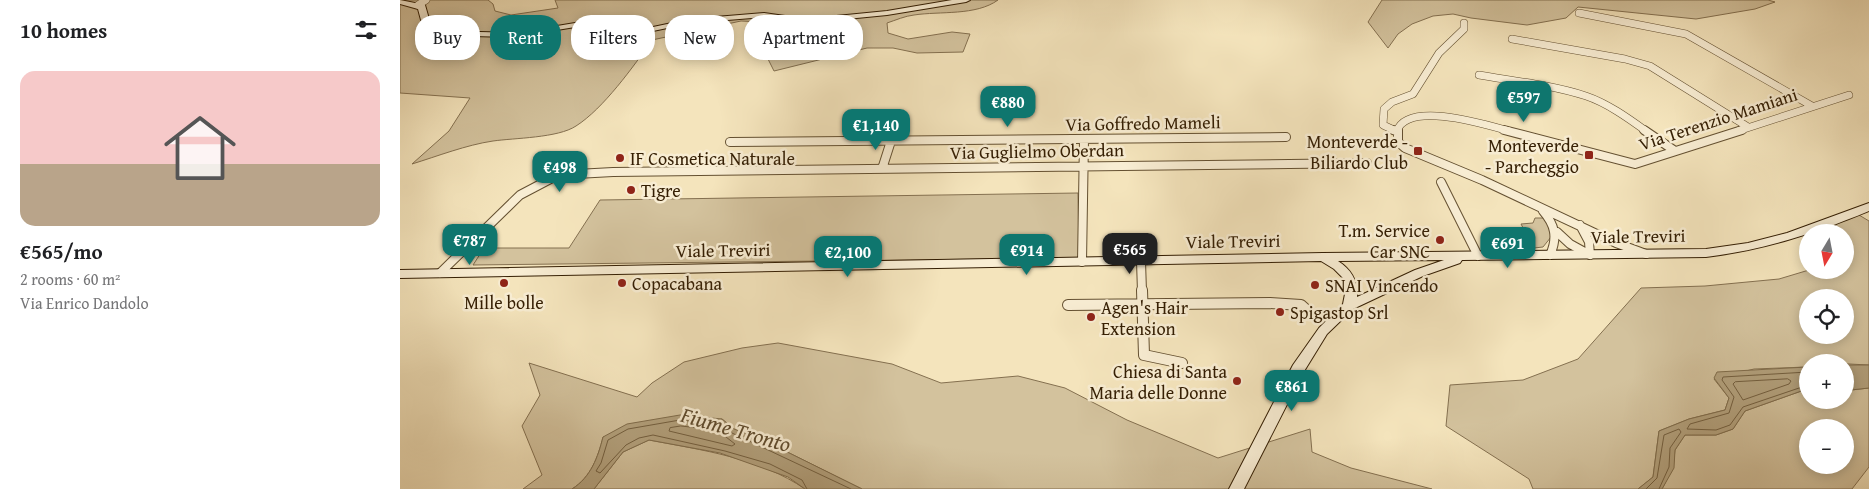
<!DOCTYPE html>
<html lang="en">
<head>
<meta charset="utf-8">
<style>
	:root { --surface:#fff; --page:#f2f2f2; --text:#202124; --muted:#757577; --accent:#0f766e }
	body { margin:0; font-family:"Gentium Book Plus",serif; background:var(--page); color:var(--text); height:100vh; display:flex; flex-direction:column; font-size:19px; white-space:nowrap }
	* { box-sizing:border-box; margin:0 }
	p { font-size:16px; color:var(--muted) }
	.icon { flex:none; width:28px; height:28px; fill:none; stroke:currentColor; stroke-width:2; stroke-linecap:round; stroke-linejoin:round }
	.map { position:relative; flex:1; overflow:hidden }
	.side { display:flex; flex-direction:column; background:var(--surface); width:400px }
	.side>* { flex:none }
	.guide { position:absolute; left:15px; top:15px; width:475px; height:45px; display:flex; gap:10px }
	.needle { width:32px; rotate:190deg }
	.fabs { position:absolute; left:1399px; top:224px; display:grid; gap:10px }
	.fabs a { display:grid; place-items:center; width:55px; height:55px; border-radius:50%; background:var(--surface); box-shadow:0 2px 12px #0003; font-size:25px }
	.price { position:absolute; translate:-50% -42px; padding:0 11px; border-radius:10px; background:var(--accent); color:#fff; font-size:16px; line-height:32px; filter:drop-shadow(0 1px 2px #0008) }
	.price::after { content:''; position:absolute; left:50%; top:30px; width:15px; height:11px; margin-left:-8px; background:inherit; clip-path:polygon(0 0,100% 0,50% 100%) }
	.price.active { background:#222; color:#fff }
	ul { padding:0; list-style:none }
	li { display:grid; align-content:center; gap:10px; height:265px; padding:0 20px }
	li span { display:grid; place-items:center; height:155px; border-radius:15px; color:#555 }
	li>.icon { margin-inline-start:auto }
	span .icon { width:90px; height:90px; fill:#fffc; stroke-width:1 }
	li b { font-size:21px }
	h2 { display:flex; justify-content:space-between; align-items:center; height:60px; padding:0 20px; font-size:21px }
	.tag { padding:0 18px; border-radius:20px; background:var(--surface); box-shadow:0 2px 12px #0003; font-size:18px; line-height:45px }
	.tag.active { background:var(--accent); color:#fff }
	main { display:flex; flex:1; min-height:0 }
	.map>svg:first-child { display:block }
</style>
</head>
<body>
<main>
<section class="side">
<h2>10 homes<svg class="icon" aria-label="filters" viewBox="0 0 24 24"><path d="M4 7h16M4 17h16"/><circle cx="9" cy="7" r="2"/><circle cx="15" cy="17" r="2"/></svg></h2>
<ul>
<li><span style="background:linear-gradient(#f6c9c9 60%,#b9a48a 0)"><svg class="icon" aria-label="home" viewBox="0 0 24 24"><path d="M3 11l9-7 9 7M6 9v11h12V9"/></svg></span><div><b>€565/mo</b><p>2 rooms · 60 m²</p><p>Via Enrico Dandolo</p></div></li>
</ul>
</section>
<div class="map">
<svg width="1469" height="489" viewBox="0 0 1469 489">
	<rect width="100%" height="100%" fill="#f4e4bc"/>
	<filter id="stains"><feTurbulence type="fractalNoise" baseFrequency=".004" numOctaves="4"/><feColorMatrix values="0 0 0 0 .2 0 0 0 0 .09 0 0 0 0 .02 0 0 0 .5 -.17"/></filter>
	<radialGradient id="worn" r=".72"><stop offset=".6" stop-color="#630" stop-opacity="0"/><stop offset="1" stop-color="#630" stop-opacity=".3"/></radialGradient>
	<path fill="#d3c29d" stroke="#847050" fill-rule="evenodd" d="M0,0H88L93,4L95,11L111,15L158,8L155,0H598C576,16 540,11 514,15C505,16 496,20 487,23L488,33L508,39L552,32L570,34L563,52L517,53L493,48H467L374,71L367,57L376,40L377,28L363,22L341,21L252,40C234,66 203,109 176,126C158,138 114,138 93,141C66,145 38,156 12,164L49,131L70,98L0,93Z
		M982,0H1368L1375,2L1355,9L1296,19L1178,7L1166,18L1127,25L1071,18L1053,14L1033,16L1012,24L998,34L988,48L968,22Z
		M678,193L679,258L73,265L84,248H169L200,200Z
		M1454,212L1469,221V365L1408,362L1407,367L1354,369L1314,379L1329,398L1325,410L1289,419L1259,431L1253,477L1238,489H1133L1129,479L1046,426L1050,385L1123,380L1178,359L1241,288L1305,286L1379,279L1409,270H1445V259L1449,257L1445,253V232H1426ZM1408,298H1445V335H1408Z
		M1135,218H1144L1149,225L1151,237L1143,247L1134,248L1121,224L1133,223Z
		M378,343L492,364L541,383L618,376L665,388L727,420L818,458L910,429L912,452L951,468L1032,489H462L365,441L334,429L322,419L203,437C198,457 191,477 172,489H123L142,475L122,426L140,395L129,363L237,397L252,383L284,362L342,348Z
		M1445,388L1451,390L1469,388V467L1452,489H1262L1273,468L1275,450L1285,435H1316L1333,429L1345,411L1407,389L1408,400H1445ZM1408,428H1445V465H1408Z
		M249,440C302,450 360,458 405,489H194L223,452Z"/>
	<path fill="#b3a17d" stroke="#806d4c" d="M1445,365H1469V388L1451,390L1445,388Z
		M1407,367V389L1345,411L1333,429L1316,435H1285L1275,450L1274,468L1262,489H1238L1253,477L1259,431L1289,419L1325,410L1329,398L1314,378L1317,372Z
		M280,415L322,419L334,429L365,441L462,489H405L388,477L320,453L249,440L223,452L194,489H172C191,477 198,457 203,437L227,424Z"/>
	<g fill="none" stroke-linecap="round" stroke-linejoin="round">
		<path stroke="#746040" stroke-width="1" d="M1408,372L1323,377L1322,380L1334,397L1329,413L1290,424L1287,429L1316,430L1330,425L1343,407L1408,385
			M1388,379L1391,381L1389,384L1343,400L1333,384L1335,382Z
			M281,426L317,430L335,444L332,446L269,431L270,428Z
			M407,489L402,480L370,464L325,451L253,435L239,438L226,445L200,473L196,471L201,463L208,440L228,429L280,420L320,424L332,433L451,489
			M1246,489L1257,478L1264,435L1279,429L1281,432L1270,448L1269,467L1259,489"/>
		<g stroke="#645031" stroke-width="8">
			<path id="street-far2" d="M18,5L26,0
				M1179,13L1286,34L1412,106
				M1112,39L1225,59L1250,66L1348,127
				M1079,75C1114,81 1152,85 1186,96C1207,103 1228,118 1246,131
				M996,131L983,125L984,109L992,102L1013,94L1039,53L1064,29V23
				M997,131C1008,100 1087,125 1109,131
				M1338,131L1449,95"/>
		</g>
		<g stroke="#645031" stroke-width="10">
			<path id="street-far1" d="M993,130L996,131
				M998,130V142L1005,148L1082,180L1216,243L1246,254
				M1104,130L1235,164L1342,130
				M1244,130L1275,151
				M330,142L886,137
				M482,169L491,141
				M1041,182L1078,256
				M1143,211C1155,225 1158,237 1150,255
				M1157,232L1170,244L1190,255L1189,242L1180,225
				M741,261L742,292
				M682,262L684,139
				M40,273L120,195L158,175L213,172L967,163"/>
		</g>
		<g stroke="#645031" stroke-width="12">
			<path id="street" d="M742,290L744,355L782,363
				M668,305L870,303L901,305L911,314"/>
		</g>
		<g stroke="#341e03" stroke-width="2">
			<path id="secondary" d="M0,0L25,5L29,19L39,31L115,33L193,20L227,27H253L291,19L364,13L406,19L487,11L552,0H570L566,2L487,15L406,23L364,17L291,23L253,31H227L193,24L115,37L34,35L21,20L18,9L0,4Z
				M1469,203V211C1416,233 1364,250 1306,257L1062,260L1060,263L1023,276L953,309L927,334L903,373L844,489H829L893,365L919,328L943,304L946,289L943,278L934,269L921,261L0,278V270L923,253L1306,249L1348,243L1387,233ZM1044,260L1015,270L957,297C958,281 952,270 938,261Z"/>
		</g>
		<use href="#street-far2" stroke="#f8edd3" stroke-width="7"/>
		<use href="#street-far1" stroke="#f8edd3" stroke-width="8"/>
		<use href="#street" stroke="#f8edd3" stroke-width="10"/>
		<use href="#secondary" fill="#f8edd3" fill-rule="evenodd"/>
	</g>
	<g fill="#8f2418" stroke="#f8edd3" stroke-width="2">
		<rect x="1013" y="146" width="10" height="10" rx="2.5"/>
		<rect x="1184" y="150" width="10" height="10" rx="2.5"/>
		<circle cx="220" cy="158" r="5"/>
		<circle cx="231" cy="190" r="5"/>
		<circle cx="1040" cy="240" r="5"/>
		<circle cx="104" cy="283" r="5"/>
		<circle cx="222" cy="283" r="5"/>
		<circle cx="915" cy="285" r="5"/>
		<circle cx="880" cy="312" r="5"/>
		<circle cx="691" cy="317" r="5"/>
		<circle cx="837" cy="381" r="5"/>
	</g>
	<g text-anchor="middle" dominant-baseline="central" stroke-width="5" stroke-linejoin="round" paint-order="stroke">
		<g font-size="18" fill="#341e03" stroke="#f8edd3">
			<text transform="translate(1318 119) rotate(-18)">Via Terenzio Mamiani</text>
			<text transform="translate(743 123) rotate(-1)">Via Goffredo Mameli</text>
			<text transform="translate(637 151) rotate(-1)">Via Guglielmo Oberdan</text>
			<text transform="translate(1238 236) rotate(-1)">Viale Treviri</text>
			<text transform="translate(833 241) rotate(-1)">Viale Treviri</text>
			<text transform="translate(323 250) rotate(-1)">Viale Treviri</text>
		</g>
		<g font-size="18" fill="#341e03" stroke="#f8edd3" text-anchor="start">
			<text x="1008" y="141" text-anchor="end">Monteverde -<tspan x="1008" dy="21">Biliardo Club</tspan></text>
			<text x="1179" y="145" text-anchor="end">Monteverde<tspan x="1179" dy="21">- Parcheggio</tspan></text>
			<text x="230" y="158">IF Cosmetica Naturale</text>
			<text x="241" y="190">Tigre</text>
			<text x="1030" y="230" text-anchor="end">T.m. Service<tspan x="1030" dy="21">Car SNC</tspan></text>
			<text x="232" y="283">Copacabana</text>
			<text x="925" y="285">SNAI Vincendo</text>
			<text x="104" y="302" text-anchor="middle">Mille bolle</text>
			<text x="701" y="307">Agen's Hair<tspan x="701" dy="21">Extension</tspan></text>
			<text x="890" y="312">Spigastop Srl</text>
			<text x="827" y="371" text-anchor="end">Chiesa di Santa<tspan x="827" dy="21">Maria delle Donne</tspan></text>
		</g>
		<g font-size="22" font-style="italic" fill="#604c2e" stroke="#f8edd3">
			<text transform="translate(336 429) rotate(16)">Fiume Tronto</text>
		</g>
	</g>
	<rect width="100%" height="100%" filter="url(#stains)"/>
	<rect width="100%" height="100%" fill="url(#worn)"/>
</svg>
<div class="fabs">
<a><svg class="needle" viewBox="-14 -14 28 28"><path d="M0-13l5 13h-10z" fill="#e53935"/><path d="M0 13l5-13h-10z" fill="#757577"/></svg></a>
<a><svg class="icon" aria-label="locate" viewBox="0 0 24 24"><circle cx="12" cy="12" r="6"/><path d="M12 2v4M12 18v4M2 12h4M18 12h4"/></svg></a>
<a>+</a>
<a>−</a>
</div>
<b class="price" style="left:1124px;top:123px">€597</b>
<b class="price" style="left:608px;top:128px">€880</b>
<b class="price" style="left:476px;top:151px">€1,140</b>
<b class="price" style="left:160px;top:193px">€498</b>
<b class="price" style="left:70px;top:266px">€787</b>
<b class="price" style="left:1108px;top:269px">€691</b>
<b class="price active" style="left:730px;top:275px">€565</b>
<b class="price" style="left:627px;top:276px">€914</b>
<b class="price" style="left:448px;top:278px">€2,100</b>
<b class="price" style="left:892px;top:412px">€861</b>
<div class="guide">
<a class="tag">Buy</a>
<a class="tag active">Rent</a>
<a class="tag">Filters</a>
<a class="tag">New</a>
<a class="tag">Apartment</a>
</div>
</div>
</main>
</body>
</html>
